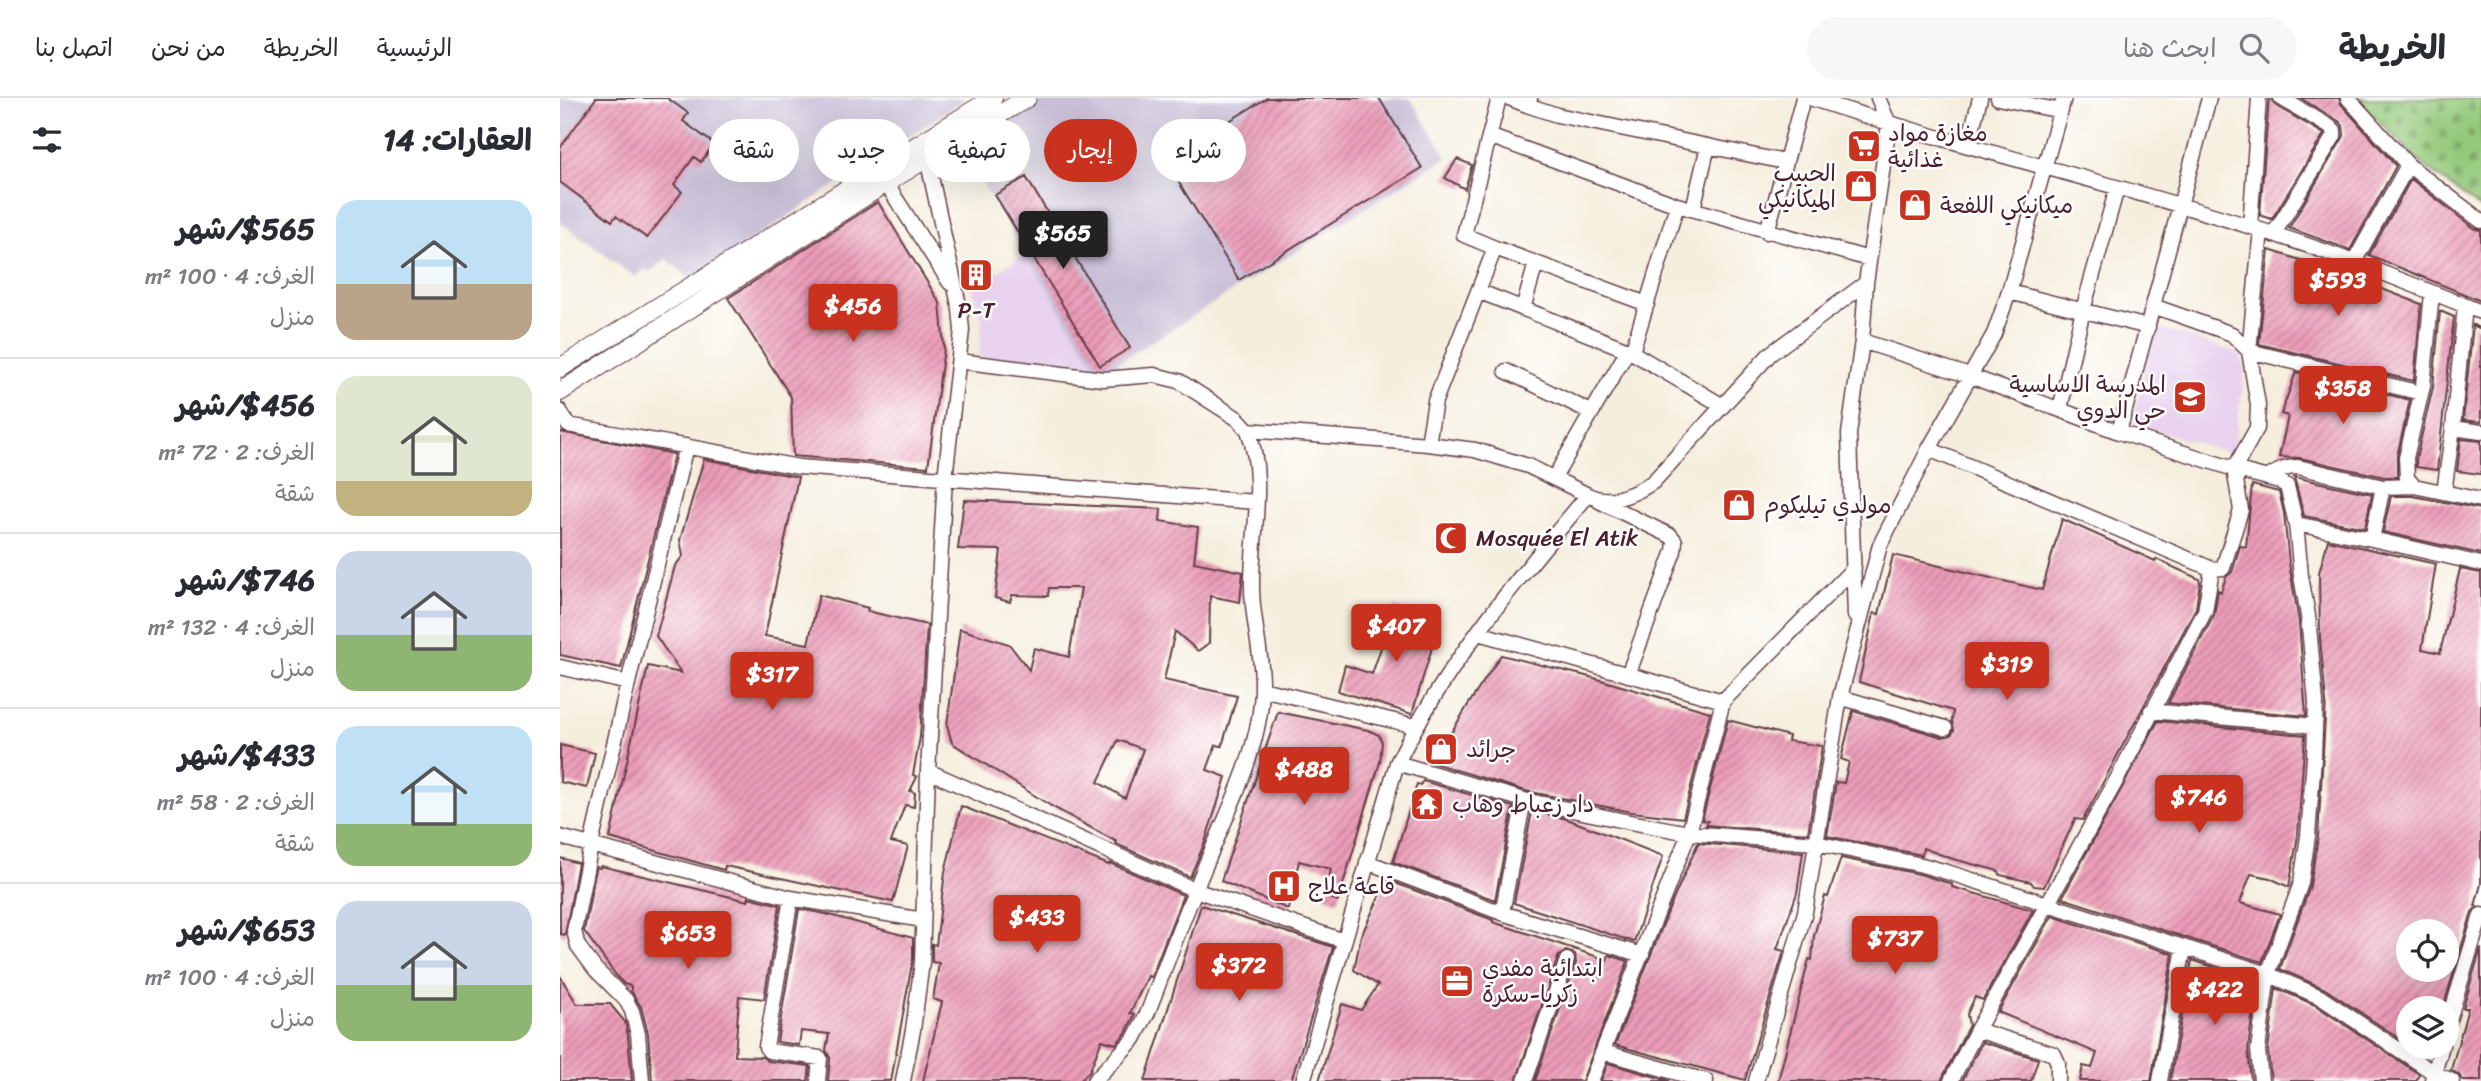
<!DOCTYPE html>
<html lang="ar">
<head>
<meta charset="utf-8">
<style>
	:root { --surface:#fff; --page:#f7f7f7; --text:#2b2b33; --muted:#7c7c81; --line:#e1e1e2; --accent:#c8321e }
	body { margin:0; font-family:Sriracha,"Playpen Sans Arabic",sans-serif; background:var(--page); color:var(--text); direction:rtl; height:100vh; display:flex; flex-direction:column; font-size:26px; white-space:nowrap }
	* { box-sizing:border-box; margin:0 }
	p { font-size:23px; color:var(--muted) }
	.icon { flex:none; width:38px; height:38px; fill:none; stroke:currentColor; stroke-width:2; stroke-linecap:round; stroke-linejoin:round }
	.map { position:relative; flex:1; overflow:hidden; direction:ltr }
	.details { display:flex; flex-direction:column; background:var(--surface); width:560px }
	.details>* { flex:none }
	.guide { position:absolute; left:21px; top:21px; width:665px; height:63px; direction:rtl; display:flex; gap:14px }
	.fabs { position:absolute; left:1836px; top:821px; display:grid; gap:14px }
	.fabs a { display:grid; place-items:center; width:63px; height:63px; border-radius:50%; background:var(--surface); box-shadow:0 7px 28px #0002; font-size:35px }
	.price { position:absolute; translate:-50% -60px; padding:0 16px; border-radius:7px; background:var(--accent); color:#fff; font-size:23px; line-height:46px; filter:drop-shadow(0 2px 4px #0008) }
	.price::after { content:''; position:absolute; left:50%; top:42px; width:21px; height:16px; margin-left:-10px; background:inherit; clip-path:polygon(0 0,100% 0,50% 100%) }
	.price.active { background:#222; color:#fff }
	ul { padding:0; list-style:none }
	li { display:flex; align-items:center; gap:21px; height:175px; padding:0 28px }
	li+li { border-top:2px solid var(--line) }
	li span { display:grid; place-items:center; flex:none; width:196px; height:140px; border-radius:21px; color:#555 }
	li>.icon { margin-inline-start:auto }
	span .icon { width:84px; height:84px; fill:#fffc; stroke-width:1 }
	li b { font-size:30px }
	h2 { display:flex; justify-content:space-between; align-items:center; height:84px; padding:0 28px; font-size:30px }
	.chip { padding:0 24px; border-radius:32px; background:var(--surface); box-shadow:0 7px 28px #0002; font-size:24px; line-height:63px }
	.chip.active { background:var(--accent); color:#fff }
	header { display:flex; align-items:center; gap:42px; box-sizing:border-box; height:98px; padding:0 35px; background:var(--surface); border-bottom:2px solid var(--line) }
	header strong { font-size:33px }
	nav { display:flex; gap:38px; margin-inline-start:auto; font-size:24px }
	.search { width:490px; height:63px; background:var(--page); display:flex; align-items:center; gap:18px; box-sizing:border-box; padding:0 24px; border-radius:38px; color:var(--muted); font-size:26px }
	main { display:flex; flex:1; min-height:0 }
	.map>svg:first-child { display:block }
</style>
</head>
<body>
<header>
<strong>الخريطة</strong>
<div class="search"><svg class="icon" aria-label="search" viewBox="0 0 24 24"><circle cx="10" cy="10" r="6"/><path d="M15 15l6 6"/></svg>ابحث هنا</div>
<nav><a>الرئيسية</a><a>الخريطة</a><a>من نحن</a><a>اتصل بنا</a></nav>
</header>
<main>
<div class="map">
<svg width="1921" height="983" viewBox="0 0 1921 983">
	<defs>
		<pattern id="cemetery-stones" width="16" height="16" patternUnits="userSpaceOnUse" patternTransform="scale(1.75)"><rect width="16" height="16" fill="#94c97a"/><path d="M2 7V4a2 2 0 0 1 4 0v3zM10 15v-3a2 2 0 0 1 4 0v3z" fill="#81ac6a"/></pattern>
		<pattern id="building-hatch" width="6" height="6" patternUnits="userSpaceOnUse" patternTransform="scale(1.75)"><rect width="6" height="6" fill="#ec9cb8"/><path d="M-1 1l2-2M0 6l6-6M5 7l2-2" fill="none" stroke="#c17f96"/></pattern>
	</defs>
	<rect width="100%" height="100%" fill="#fff"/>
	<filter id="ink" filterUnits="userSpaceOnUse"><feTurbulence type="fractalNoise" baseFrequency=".0143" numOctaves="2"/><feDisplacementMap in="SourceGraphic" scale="14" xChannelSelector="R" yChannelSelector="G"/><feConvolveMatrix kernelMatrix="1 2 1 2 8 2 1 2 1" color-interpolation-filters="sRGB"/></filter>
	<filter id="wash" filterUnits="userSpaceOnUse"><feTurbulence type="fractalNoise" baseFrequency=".00686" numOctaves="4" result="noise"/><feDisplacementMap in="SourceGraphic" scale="28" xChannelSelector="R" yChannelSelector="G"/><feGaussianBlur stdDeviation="1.57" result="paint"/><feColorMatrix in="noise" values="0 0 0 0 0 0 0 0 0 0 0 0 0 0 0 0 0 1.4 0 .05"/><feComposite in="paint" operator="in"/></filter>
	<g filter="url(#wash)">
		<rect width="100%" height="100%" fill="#f5eedd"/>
		<path fill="#e8d2ee" d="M466,155L536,270L527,275L419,259L422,221L412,190Z
			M1597,229L1679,255L1685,272L1673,356L1571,325Z"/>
		<path fill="#c9bfd7" d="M0,0H406L132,182L106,161L90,174L85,171L75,179L0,124Z
			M486,0H850L887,59L540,276L402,52Z"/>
		<path fill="url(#cemetery-stones)" stroke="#6f7452" stroke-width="2" d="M1796,0H1921V111L1862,66Z"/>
		<g id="blocks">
			<path fill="url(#building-hatch)" fill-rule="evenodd" d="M36,0H107L128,15L123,23L154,46L141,64L134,59L114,87L122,94L87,140L56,118L52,123L0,84V50Z
				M707,0H819L862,70L679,182L605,62Z
				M1709,0H1711L1716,8L1764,36L1712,121L1700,117Z
				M1740,0H1779L1781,6L1836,68L1790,152L1729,130L1784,38L1783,28L1780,24Z
				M897,61L912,67L905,91L885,80Z
				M466,79L570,250L540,268L435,97Z
				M1851,81L1915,131L1921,132V203L1809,157Z
				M318,104L380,205L384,250L368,369L233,358L231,299L168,200Z
				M1709,152L1775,173L1861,206L1854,283L1699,246Z
				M417,166L426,180L415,188L406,174Z
				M1880,213L1894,219L1877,372L1856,369V361L1873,289Z
				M1913,227L1921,231V324L1903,322Z
				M1736,274L1850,302L1837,358V379H1824L1740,360L1719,359L1728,318L1721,316Z
				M0,334L114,356L61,570L0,557Z
				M1901,341L1921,343V376L1897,373Z
				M144,361L238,379L205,538L248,546L259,497L308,510L307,513L367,527L360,639L353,677L357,679L350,693L355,695L354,709L345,707L331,744L348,748L333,804L165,768L164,772L50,740L88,568L121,575L96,538L115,468L123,458L120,442Z
				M1734,379L1812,396L1805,430L1744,418Z
				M1692,387L1719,394L1724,415L1729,465L1739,524L1746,618L1608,605L1654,517L1658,492L1661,494L1666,479L1672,474L1680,448L1686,449Z
				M1831,398H1853L1921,411V456L1823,434Z
				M404,402L601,411L600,423L638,429L634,464L683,474L680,504L650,498L649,545L638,553L615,533L604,582L677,598L662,648L656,647L647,672L666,679L645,744L630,779L556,746L557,744L491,708L392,645L387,627L400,531L449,546L469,572L474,550L509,559L521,490H489L488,498L452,497L450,504L435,500L441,452L398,451ZM558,642L583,651L565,700L538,684Z
				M1502,421L1595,463L1596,461L1639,481L1640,484L1636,510L1523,722L1515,721L1484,789L1474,788L1471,784L1440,777L1439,773L1393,761L1363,750L1362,757L1267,738L1276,684L1284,685L1289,664L1281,661L1293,613L1382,639L1391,637L1394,632L1392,623L1393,613L1299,584L1314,515L1319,516L1333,457L1482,492Z
				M1768,442L1876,466L1862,551L1880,555L1900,471L1921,475V786L1915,808L1917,809L1912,814L1883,910H1848V946L1765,891L1720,871L1750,788L1758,739L1766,604L1760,540L1759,475ZM1848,833H1886V872H1848Z
				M835,509L880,523L852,616L778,593L785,567L812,576Z
				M941,557L1034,580L1150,614L1123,720L1072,714L966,693L873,665L908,607Z
				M718,614L808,632L819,637L822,644L820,664L778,803L765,798L771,771L739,763L728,811L661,783Z
				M1168,622L1229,638L1228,643L1262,648L1248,735L1146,727L1148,723L1142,722Z
				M1598,623L1745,637L1738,737L1729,789L1710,780L1691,776L1680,805L1720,816L1702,864L1502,800Z
				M0,647L35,655L27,690L0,684Z
				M863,683L953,709L935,802L833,764L857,686L860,687Z
				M401,708L549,767L550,765L623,797L591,879L588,878L570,915L575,916L566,935L556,946L542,942L530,972L520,983H363L382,904L373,901L379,865L372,864V846L376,847L385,774Z
				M972,713L1007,721L1103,758L1074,844L954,805Z
				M1138,745L1243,754L1237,795L1217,851L1224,853L1185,982L1055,947L1112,804Z
				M0,760L18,765L5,837L0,836Z
				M1281,760L1359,776L1392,786V789L1473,812L1423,902L1415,899L1407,916L1409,927L1381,983H1218L1249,861L1252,862L1254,838L1265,798L1268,799Z
				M41,768L188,803L189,799L220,807L204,901L179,898L175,958L202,959L208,963L250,968L248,983H92L88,935L81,909L71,893V888L64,886L58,880L24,833L36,769L40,770Z
				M827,782L933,822V824L1047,862L1049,857L1068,863L1022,983H975L1016,865L1015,856L1006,853L998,859L956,983H759L782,906L801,912L818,887L794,872L801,838Z
				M641,807L773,849L731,983H585Z
				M239,811L266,816L353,840V860L331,983H268L270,960L266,952L269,936L241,933L239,947L217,944Z
				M1492,818L1613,856L1591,983H1520L1523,968L1532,970L1537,955L1438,914Z
				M1921,850V983H1903L1899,977L1891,972L1908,910H1903Z
				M1632,862L1697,883L1688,951L1691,983H1610Z
				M0,878L17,906H50L65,924L68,938L72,983H0Z
				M1716,890L1755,907L1859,976L1856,983H1711L1708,952Z
				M1422,944L1478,961L1471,983H1402Z
				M1048,965L1110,983H1041Z"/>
		</g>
	</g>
	<g filter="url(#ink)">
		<use href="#blocks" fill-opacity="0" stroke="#643e46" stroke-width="2"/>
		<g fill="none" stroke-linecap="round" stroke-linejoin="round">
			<g stroke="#643e46" stroke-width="17">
				<path id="minor" d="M949,0L967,7L970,0
					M1250,0C1394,48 1543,82 1688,128C1767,152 1844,183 1921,214
					M1438,0L1501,13
					M1788,0L1848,67L1921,123
					M967,7L997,17L1225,64
					M929,38L1117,107L1309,161
					M1408,47L1420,0
					M322,79L390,185
					M1133,111L1148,48
					M1690,129L1699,0
					M1207,134L1243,0
					M1713,137L1774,38V32L1770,29L1721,0
					M935,150L1087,206
					M1794,164L1848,67
					M918,193L1068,252L1163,308
					M1449,194L1588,229
					M1872,195L1863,288L1846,360L1847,380L1854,388L1921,402
					M1593,208L1672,236L1689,253L1861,295
					M963,211L976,165
					M1302,243L1410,278L1559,334L1674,371L1719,383L1727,388L1736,426L1741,478L1748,518L1756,604L1754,660L1748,738L1741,785L1708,876L1698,952L1701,983
					M1072,254L1117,107
					M399,263L543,281L594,277L619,283L678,321L688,332
					M946,273L1031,314
					M1500,311L1523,212L1557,90
					M0,313L8,327L239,369L696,404
					M1893,330L1921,334
					M1559,334L1649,0
					M868,346L875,303L935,150L904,137L939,0
					M1369,351L1652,471
					M994,380L1068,252
					M1707,380C1718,373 1725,369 1738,369L1823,389L1854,388
					M1884,394L1893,330L1905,208
					M1039,403L1111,438L1115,443L1114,453L1068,577
					M1736,426L1812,441L1921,466
					M1812,441L1823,389
					M1295,518L1289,336L1302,243L1306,185
					M918,535L1163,603
					M0,569L68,585
					M702,591L855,628
					M1280,599L1385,630
					M1591,613L1755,628
					M837,665L964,702L1070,724L1129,735L1256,745L1362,767L1390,775L1708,876L1760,899L1874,975L1892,983
					M368,673L635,792L784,843
					M0,739L231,800L363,822
					M807,764L942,815L1082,857
					M231,800L206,949L209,953L260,960L258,983
					M942,815L964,702
					M1417,932L1494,956L1498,965V983
					M1886,932L1921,817
					M1043,954L1146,983
					M1872,982L1882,948
					M82,983L78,936L72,913L66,902L35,871L18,848L14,833L31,747L68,585L126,348
					M343,983L353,932L362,864L368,673L385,380L402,232L400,212L367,60L363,53
					M534,983L574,941L588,914C606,866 624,818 644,771C667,715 701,651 702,590C703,555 691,520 692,485C692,434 706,381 688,332L868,346L915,352L968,368L1028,397
					M743,983L837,665C885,567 958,480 1028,397C1050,408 1075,396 1093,384L1210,256L1306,185L1329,26L1318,0
					M965,983L1007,862
					M1031,983L1129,735L1163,603L1294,470
					M1196,983L1245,814L1280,599L1320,447L1369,351L1434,236L1449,194L1504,0
					M1391,983L1417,932L1556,683L1645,513L1652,471L1663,470L1681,412L1674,371L1697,330L1698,307L1689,253L1701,132
					M1600,983L1624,850"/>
			</g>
			<g stroke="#643e46" stroke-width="20">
				<path id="tertiary" d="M0,270L433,0
					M0,294L326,85L467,0"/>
			</g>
			<use href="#minor" stroke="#fff" stroke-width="14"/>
			<use href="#tertiary" stroke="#fff" stroke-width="18"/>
		</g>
	</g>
	<defs>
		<g id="supermarket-square" transform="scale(1.75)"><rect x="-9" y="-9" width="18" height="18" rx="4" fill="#c8321e" stroke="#fff"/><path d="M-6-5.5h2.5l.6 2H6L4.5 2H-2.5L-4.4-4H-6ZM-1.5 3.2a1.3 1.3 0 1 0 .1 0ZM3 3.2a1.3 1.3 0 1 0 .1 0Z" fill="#fff"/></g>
		<g id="shop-square" transform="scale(1.75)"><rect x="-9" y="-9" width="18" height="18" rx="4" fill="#c8321e" stroke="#fff"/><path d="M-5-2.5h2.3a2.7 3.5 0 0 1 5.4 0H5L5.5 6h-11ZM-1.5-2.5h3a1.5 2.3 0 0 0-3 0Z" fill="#fff"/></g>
		<g id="building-square" transform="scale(1.75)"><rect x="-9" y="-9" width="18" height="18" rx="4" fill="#c8321e" stroke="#fff"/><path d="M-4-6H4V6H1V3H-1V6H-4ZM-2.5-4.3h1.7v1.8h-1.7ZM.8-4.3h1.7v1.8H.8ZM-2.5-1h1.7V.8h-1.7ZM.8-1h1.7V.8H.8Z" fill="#fff"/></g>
		<g id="school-square" transform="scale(1.75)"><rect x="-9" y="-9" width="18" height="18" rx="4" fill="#c8321e" stroke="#fff"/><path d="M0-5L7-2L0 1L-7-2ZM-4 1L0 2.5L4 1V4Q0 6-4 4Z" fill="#fff"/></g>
		<g id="mosque-square" transform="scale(1.75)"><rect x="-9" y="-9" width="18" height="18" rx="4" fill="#c8321e" stroke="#fff"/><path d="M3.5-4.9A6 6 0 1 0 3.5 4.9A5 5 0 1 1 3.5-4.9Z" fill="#fff"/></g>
		<g id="temple-square" transform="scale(1.75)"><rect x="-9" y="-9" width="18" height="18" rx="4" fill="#c8321e" stroke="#fff"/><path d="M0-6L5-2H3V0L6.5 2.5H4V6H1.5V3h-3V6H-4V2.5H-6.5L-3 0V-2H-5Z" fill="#fff"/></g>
		<g id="hospital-square" transform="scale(1.75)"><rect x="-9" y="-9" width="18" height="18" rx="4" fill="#c8321e" stroke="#fff"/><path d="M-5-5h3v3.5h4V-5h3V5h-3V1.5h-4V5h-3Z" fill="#fff"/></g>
		<g id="office-square" transform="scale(1.75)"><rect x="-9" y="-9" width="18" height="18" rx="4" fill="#c8321e" stroke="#fff"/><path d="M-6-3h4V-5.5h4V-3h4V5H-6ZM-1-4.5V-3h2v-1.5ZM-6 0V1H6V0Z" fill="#fff"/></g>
	</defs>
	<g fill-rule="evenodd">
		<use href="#supermarket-square" x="1304" y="48"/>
		<use href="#shop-square" x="1301" y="88"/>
		<use href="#shop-square" x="1355" y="107"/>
		<use href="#building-square" x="416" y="177"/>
		<use href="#school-square" x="1630" y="299"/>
		<use href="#shop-square" x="1179" y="407"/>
		<use href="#mosque-square" x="891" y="440"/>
		<use href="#shop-square" x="881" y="651"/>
		<use href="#temple-square" x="867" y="706"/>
		<use href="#hospital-square" x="724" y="788"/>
		<use href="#office-square" x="897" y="883"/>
	</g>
	<g text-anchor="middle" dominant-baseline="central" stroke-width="5" stroke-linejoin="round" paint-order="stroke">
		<g font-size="23" fill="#4a1f2b" stroke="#fff" text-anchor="start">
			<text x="1328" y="35">مغازة مواد<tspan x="1328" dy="26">غذائية</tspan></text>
			<text x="1276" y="75" text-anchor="end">الحبيب<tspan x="1276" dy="26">الميكانيكي</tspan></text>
			<text x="1380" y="107">ميكانيكي اللفعة</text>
			<text x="416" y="212" text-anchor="middle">P-T</text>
			<text x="1606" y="286" text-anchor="end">المدرسة الاساسية<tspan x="1606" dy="26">حي الدوي</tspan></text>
			<text x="1204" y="407">مولدي تيليكوم</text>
			<text x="916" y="440">Mosquée El Atik</text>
			<text x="906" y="651">جرائد</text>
			<text x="892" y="706">دار زعباط وهاب</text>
			<text x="748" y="788">قاعة علاج</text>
			<text x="922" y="870">ابتدائية مفدي<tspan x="922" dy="26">زكريا-سكرة</tspan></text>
		</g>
	</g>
</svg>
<div class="fabs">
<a><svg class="icon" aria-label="locate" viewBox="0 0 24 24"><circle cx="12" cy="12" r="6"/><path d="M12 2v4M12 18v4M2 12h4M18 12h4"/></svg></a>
<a><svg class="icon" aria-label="layers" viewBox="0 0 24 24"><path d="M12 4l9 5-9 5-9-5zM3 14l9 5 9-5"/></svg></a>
</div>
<b class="price active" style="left:503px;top:173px">$565</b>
<b class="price" style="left:1778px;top:220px">$593</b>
<b class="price" style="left:293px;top:246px">$456</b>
<b class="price" style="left:1783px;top:328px">$358</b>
<b class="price" style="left:836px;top:566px">$407</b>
<b class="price" style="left:1447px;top:604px">$319</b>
<b class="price" style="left:212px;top:614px">$317</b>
<b class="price" style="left:744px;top:709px">$488</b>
<b class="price" style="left:1639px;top:737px">$746</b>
<b class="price" style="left:477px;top:857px">$433</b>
<b class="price" style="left:128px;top:873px">$653</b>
<b class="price" style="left:1335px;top:878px">$737</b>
<b class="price" style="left:679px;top:905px">$372</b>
<b class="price" style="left:1655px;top:929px">$422</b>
<div class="guide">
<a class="chip">شراء</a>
<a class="chip active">إيجار</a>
<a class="chip">تصفية</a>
<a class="chip">جديد</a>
<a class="chip">شقة</a>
</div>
</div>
<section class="details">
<h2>العقارات: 14<svg class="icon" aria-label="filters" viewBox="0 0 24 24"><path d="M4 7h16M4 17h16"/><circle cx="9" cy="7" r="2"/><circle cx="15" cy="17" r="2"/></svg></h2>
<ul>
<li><span style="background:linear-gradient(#bfe0f5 60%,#b9a48a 0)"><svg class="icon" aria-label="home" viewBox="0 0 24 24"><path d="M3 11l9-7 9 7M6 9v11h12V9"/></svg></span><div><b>$565/شهر</b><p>الغرف: 4 · 100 m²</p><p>منزل</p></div></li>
<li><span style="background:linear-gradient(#dfe7d0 75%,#c2b280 0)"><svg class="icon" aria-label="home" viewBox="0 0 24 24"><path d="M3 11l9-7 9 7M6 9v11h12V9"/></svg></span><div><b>$456/شهر</b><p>الغرف: 2 · 72 m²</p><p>شقة</p></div></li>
<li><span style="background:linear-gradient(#c9d6e8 60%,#8fb573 0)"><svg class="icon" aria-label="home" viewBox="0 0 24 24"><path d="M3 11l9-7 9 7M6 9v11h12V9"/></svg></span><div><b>$746/شهر</b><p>الغرف: 4 · 132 m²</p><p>منزل</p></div></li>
<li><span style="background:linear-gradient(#bfe0f5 70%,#8fb573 0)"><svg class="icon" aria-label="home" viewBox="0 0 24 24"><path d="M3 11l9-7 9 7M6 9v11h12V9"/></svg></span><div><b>$433/شهر</b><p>الغرف: 2 · 58 m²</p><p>شقة</p></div></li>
<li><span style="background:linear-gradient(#c9d6e8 60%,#8fb573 0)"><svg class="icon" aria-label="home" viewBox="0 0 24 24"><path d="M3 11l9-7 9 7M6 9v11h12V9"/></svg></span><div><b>$653/شهر</b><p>الغرف: 4 · 100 m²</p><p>منزل</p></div></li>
</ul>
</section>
</main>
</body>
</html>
